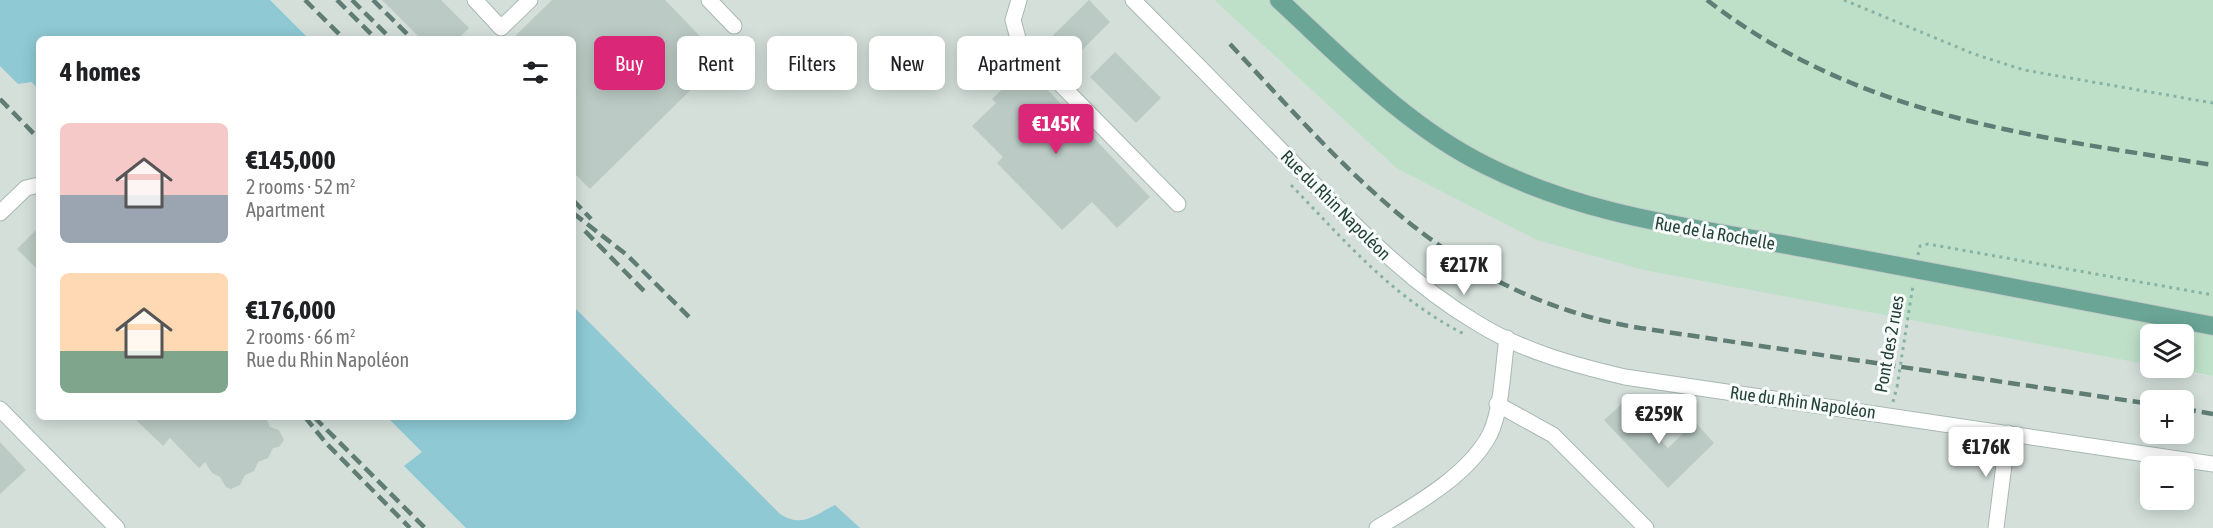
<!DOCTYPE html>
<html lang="en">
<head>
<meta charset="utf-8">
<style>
	:root { --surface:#fff; --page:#f2f2f2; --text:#202124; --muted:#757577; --accent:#db2777 }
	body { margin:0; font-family:"Asap Condensed",sans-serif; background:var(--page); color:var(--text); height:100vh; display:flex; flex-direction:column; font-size:22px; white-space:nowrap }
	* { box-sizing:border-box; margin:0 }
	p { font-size:20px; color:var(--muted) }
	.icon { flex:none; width:33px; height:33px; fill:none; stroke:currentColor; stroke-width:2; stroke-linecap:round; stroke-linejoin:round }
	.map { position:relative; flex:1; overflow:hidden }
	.details { position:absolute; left:36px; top:36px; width:540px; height:384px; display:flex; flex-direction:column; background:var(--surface); border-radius:9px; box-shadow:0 3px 15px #0003 }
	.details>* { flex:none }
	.banner { position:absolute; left:594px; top:36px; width:570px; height:54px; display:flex; gap:12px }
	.tools { position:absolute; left:2140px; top:324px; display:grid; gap:12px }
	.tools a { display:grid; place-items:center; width:54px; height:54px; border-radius:9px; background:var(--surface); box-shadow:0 3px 15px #0003; font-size:30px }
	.price { position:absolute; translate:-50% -51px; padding:0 14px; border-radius:6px; background:#fff; color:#222; font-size:20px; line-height:39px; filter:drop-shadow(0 2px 3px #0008) }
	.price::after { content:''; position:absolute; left:50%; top:36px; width:18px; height:14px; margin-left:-9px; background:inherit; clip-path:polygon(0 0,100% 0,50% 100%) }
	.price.on { background:var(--accent); color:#fff }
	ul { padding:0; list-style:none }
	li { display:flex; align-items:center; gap:18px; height:150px; padding:0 24px }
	li span { display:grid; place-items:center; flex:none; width:168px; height:120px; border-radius:9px; color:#555 }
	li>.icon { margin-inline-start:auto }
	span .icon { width:72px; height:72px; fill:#fffc; stroke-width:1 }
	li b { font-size:26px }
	h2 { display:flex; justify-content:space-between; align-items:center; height:72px; padding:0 24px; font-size:26px }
	.chip { padding:0 21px; border-radius:9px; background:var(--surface); box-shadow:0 3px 15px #0003; font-size:21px; line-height:54px }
	.chip.on { background:var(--accent); color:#fff }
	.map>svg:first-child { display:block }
</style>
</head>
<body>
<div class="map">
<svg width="2213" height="528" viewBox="0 0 2213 528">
	<rect width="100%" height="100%" fill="#e6efeb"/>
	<path fill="#d4dfda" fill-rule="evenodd" d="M0,0H1214L1396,168L2151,365V368L2213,376V528H0ZM39,39H573V417H39ZM2151,400H2184V434H2151ZM2151,466H2184V500H2151Z"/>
	<path fill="#bfe0c8" d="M1214,0H2213V376L2165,368H2184V334H2151V365L1644,270L1537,240L1396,168Z"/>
	<path fill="#8ec9d4" d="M0,0H270L309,39H39V91L32,82L18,84L0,66Z
		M573,306L780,514C802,528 813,516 835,505L860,528H466L404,466L422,452L387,417H573Z"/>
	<path fill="#bbcac4" d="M382,0H441L469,28L458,39H421Z
		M552,0H665L722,59L590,189L573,172V39H512Z
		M1089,0L1110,22L1061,71L1039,49Z
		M1115,52L1161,98L1136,123L1090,77Z
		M1028,65L1047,84L1044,86L1150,197L1117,228L1092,202L1062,230L997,163L1003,157L972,126L996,103L992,99Z
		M39,227V271L17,249Z
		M1624,402L1668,448L1695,422L1714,443L1668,488L1604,420Z
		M133,417H266L270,427L279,430L284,440L279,447L273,448L268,458L258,462L254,471L245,475L240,485L231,489L226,487L220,477L212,473L205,462L199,468L170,438L163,446Z
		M0,442L26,470L0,494Z"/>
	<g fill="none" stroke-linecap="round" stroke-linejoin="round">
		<g stroke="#a8b8b2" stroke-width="17">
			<path id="minor" d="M475,0L501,28L530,0
				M709,0L734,26
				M1019,0L1013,20L1019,42L1178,204
				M1133,0C1189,56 1244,112 1299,169C1355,225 1408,282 1477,323C1522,351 1574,365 1625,377L2213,464
				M0,213L26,188L39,185
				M1497,404L1553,435L1646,528
				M0,409L117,528
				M1377,528C1415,505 1469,475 1490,434C1502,409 1503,366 1507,338
				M1996,528L2008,433"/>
		</g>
		<g stroke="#c2cac8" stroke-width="20">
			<path id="major" d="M1279,0C1342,58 1406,126 1485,165C1588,217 1691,227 1803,248C1940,273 2076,300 2213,326"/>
		</g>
		<path stroke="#86b3a5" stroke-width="3" stroke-dasharray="3 4.5" stroke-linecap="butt" d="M1844,0L1974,54L2024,70L2213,103
			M1291,185C1347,243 1392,297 1464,334
			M1918,255L1920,246L1928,244L2213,295
			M1893,402L1897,387"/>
		<use href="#minor" stroke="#fff" stroke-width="15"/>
		<use href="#major" stroke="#6aa596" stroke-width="18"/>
		<path stroke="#5f7d75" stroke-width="4.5" stroke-dasharray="12 6" stroke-linecap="butt" d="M305,0L344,39
			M337,0L376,39
			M352,0L391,39
			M373,0L412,39
			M1707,0C1858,117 2031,136 2213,165
			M1230,44C1354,177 1451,296 1640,328L2151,404
			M0,99L39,139
			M573,200L591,219
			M573,213L627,255L689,317
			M585,231L646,293
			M2184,409L2213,414
			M305,417L326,443L410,528
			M314,417L425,528"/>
		<path stroke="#86b3a5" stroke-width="3" stroke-dasharray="3 4.5" stroke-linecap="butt" d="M1897,387L1913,285"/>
	</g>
	<g text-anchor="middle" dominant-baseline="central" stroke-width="6" stroke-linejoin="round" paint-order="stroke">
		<g font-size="18" fill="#24423a" stroke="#f7fbf9">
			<text transform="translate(1336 205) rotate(45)">Rue du Rhin Napoléon</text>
			<text transform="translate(1715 233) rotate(10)">Rue de la Rochelle</text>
			<text transform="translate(1889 344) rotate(-80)">Pont des 2 rues</text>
			<text transform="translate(1803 402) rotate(8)">Rue du Rhin Napoléon</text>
		</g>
	</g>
</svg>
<div class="tools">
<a><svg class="icon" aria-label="layers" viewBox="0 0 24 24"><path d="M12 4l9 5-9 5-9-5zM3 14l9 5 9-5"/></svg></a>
<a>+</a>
<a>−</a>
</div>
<b class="price on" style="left:1056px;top:155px">€145K</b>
<b class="price" style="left:1464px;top:296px">€217K</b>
<b class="price" style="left:1659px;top:445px">€259K</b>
<b class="price" style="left:1986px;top:478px">€176K</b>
<div class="banner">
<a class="chip on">Buy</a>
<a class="chip">Rent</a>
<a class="chip">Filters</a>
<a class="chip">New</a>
<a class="chip">Apartment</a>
</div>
<section class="details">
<h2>4 homes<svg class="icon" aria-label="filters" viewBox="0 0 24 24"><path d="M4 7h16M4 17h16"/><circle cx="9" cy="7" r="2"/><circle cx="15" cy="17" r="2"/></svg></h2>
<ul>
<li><span style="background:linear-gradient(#f6c9c9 60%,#9aa5b1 0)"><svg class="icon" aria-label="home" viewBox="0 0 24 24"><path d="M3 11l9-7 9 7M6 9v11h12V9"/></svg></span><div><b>€145,000</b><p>2 rooms · 52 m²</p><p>Apartment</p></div></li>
<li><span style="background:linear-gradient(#ffd9b3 65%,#7fa58c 0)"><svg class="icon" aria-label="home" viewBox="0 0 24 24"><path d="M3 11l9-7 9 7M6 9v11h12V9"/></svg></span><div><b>€176,000</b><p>2 rooms · 66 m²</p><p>Rue du Rhin Napoléon</p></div></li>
</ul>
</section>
</div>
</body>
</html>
